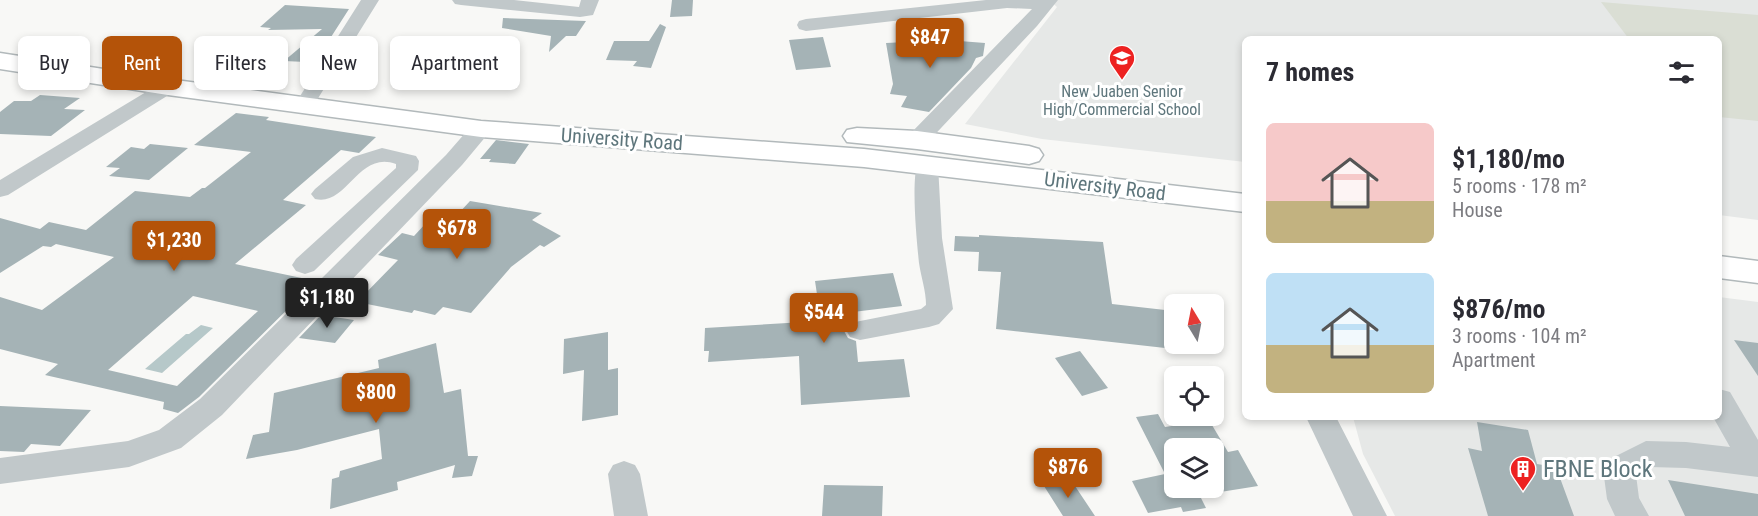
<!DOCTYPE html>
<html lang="en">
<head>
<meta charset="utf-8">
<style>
	:root { --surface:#fff; --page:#f7f7f7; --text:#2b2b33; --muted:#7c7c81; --accent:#b45309 }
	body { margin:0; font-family:"Roboto Condensed",sans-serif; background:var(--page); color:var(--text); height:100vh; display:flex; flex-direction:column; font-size:22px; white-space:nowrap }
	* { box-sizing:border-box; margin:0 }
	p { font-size:20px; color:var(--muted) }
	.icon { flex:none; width:33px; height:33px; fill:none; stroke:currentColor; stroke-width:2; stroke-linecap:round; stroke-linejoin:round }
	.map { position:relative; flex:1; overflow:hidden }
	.panel { position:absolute; left:1242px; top:36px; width:480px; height:384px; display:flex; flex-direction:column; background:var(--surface); border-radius:9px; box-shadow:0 3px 9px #0003 }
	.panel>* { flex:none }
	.top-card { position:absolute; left:18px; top:36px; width:570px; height:54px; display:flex; gap:12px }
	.needle { width:39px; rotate:350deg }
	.controls { position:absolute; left:1164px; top:294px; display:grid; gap:12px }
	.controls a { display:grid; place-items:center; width:60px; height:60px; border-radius:9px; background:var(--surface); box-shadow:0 3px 9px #0003; font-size:30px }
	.price { position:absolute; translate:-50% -51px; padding:0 14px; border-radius:6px; background:var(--accent); color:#fff; font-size:20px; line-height:39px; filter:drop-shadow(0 2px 3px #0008) }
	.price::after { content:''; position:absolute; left:50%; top:36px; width:18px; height:14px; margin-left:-9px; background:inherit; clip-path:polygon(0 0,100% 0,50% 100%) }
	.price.active { background:#222; color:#fff }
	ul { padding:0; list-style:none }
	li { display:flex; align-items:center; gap:18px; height:150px; padding:0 24px }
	li span { display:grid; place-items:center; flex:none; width:168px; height:120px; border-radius:9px; color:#555 }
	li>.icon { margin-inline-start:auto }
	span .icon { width:72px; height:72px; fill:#fffc; stroke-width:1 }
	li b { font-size:26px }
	h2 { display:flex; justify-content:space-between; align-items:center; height:72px; padding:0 24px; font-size:26px }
	.chip { padding:0 21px; border-radius:9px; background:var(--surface); box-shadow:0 3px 9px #0003; font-size:21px; line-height:54px }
	.chip.active { background:var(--accent); color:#fff }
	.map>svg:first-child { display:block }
</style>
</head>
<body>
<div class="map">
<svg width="1758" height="516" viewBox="0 0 1758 516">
	<rect width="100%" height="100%" fill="#f8f8f6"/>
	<path fill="#e6e8e7" d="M1049,0H1758V220L1719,215V39H1245V162L1042,139L965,124L1057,7Z
		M1719,297L1758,302V516H1395L1363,454L1353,417H1719Z"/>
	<path fill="#daded4" d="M1601,2L1758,15V121L1719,117V39H1629Z"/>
	<path fill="#b6c8c9" d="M201,325L213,328L162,373L145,369L186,334H189Z"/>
	<path fill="#a5b3b6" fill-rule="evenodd" d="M672,0H693L692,16L670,17Z
		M285,5L349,9L324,48L310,62H306L284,61L322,29L268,30L271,28L260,27Z
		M503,18L586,21L576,36H566L549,52L551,36L502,28Z
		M660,24L666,27L651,68L633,66L637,61L606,60L614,41H649Z
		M823,37L831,67L796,70L789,40Z
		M947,40L985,43L983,56L976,58L971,68L929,112L901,107L907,96L890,94L893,84L886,43Z
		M40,95L80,98L64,109L85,110L51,136L0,134V112L14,101H31Z
		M236,113L269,117L266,120L376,137L359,153L341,150L283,200L306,205L235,264L316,281L199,397L178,413L163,409L164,402L45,375L58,364L0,349V297L42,310L114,257L56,244L51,247L43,246L0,273V218L40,229L49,222L86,230L135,191L190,197L202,188H205L251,152L194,145ZM193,296L258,311L177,386L108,370Z
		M496,140L512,142L529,144L515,164L489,162L491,159H480Z
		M150,144L188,148L149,180L109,176L120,168L106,167L131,147L144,149Z
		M470,201L542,213L532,220L561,236L544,247L540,245L511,267L471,313L443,307L435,315L414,310L412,313L357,302L398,260L378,255L388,246L402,233L414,236L427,222L447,226Z
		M979,235L1103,242L1112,304L1174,311V349L996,329L1001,272L978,271L979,252L954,251L955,236L979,237Z
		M893,273L902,306L853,312L854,320L848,322L844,331L848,338L856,341L858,362L904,359L910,397L801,405L799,356L708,362L709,351H704L705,328L821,321L815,281Z
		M321,315L354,320L335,343L299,338Z
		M608,332V370L618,368V415L582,421L584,370L563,374L564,339Z
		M1734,340L1758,343V376Z
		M436,343L444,393L461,389L468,456H478L472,476L452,478L455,465L397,482L398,490L330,509L332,479L339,477L340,471L382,459L379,429L297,450L246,459L253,435L269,432L274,393L379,368L378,360Z
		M1080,351L1108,388L1082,396L1055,358Z
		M0,406L91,410L60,446L31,444L24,452L0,451Z
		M1158,414L1165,427L1209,420L1228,452L1238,450L1258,486L1214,493V448H1174V488H1196L1206,508L1183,512L1181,507L1148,513L1132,481L1165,474L1136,417Z
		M1477,422L1528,430L1537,464L1556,467L1574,516H1488L1468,448L1482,451Z
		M1069,477L1095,516H1063L1044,486Z
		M1668,480L1758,494V516H1685Z
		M824,485L883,486L882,516H822Z"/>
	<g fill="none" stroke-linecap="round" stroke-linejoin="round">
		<g stroke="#b2b9bb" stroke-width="3">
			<path id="highway" d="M0,53L168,79L481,121L864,149L1245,194V212L864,167L481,137L168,95L0,69Z
				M857,128L917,131L1029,146L1039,149L1043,155L1039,161L1029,164L917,149L847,142L843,136L847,130Z
				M1719,256L1758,261V283L1719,278Z"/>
		</g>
		<path fill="#c1c8ca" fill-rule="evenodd" d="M361,0H379L312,108L305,110L298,108L295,104Z
			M452,0H514L579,7L581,0H599L593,15L580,17L461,5L455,4Z
			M986,0H1058L1037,26L925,145L917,147L909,145L906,140L909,135L1032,9L1007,8L806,31L799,29L797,25L799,21L806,19Z
			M168,81L175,83L178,87L175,91L8,195L0,197V180L161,83Z
			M481,123L489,124L492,129L462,165L222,415L181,448L129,467L0,484V458L128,441L159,430L200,399L446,155L473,124Z
			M382,148L416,156L419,161L418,170L314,271L305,274L296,271L292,265L296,259L396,168V164C358,150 347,207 315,199L311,194L315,189L353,157Z
			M927,158L935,160L938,165L942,238L953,309L939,324L929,327L860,340L850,337L846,330L850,323L921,309L926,305C926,291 921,277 919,263C917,244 910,174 919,160Z
			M1719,389L1730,392L1758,440V477L1686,468L1650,467L1636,475L1639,498L1649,516H1615L1607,499L1603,469L1608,460L1646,441L1686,442L1730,447L1713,417H1719Z
			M1306,417H1336L1387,516H1353Z
			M624,461L635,465L640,474L648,516H614L608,474L613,465Z"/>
		<use href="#highway" fill="#fff" fill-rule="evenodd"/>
	</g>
	<defs>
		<g id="school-pin" transform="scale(1.35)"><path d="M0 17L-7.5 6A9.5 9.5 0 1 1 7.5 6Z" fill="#ed2221" stroke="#fff"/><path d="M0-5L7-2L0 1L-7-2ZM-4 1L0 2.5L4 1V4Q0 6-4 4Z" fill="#fff"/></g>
		<g id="building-pin" transform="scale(1.35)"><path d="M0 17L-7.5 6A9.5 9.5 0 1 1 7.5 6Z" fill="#ed2221" stroke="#fff"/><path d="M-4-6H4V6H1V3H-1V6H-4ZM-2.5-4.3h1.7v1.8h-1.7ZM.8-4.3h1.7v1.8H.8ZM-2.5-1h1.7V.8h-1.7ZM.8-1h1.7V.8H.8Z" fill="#fff"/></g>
	</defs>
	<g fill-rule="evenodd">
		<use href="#school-pin" x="1122" y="58"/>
		<use href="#building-pin" x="1523" y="469"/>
	</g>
	<g text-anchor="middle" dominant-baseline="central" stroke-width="6" stroke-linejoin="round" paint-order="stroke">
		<g font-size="16" fill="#5e767c" stroke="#fff">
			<text x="1122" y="91">New Juaben Senior<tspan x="1122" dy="18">High/Commercial School</tspan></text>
		</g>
		<g font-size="20" fill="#5e767c" stroke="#fff">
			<text transform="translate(622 139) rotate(4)">University Road</text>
			<text transform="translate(1105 186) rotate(7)">University Road</text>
		</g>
		<g font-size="24" fill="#5e767c" stroke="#fff" text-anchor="start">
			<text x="1543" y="469">FBNE Block</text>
		</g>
	</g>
</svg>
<div class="controls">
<a><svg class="needle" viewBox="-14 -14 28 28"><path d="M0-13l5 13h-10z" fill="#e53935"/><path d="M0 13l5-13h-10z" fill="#7c7c81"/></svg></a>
<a><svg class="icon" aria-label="locate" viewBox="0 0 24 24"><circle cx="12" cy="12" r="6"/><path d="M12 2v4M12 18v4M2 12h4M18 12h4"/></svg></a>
<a><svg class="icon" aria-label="layers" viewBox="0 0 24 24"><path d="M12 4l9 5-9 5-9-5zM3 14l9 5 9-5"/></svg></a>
</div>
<b class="price" style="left:930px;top:69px">$847</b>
<b class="price" style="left:457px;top:260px">$678</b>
<b class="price" style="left:174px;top:272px">$1,230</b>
<b class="price active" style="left:327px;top:329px">$1,180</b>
<b class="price" style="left:824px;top:344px">$544</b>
<b class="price" style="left:376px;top:424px">$800</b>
<b class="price" style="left:1068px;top:499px">$876</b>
<div class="top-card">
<a class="chip">Buy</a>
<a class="chip active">Rent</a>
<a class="chip">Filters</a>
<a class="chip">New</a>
<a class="chip">Apartment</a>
</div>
<section class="panel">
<h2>7 homes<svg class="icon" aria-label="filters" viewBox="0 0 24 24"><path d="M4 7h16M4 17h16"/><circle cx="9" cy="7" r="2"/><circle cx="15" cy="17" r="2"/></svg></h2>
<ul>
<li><span style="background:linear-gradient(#f6c9c9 65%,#c2b280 0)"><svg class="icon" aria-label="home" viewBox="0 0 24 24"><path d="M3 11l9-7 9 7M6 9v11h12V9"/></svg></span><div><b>$1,180/mo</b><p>5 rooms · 178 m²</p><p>House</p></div></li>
<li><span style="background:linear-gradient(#bfe0f5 60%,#c2b280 0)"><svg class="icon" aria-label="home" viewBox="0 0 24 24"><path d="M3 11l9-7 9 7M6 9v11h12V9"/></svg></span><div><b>$876/mo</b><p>3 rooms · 104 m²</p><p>Apartment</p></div></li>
</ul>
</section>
</div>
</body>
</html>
